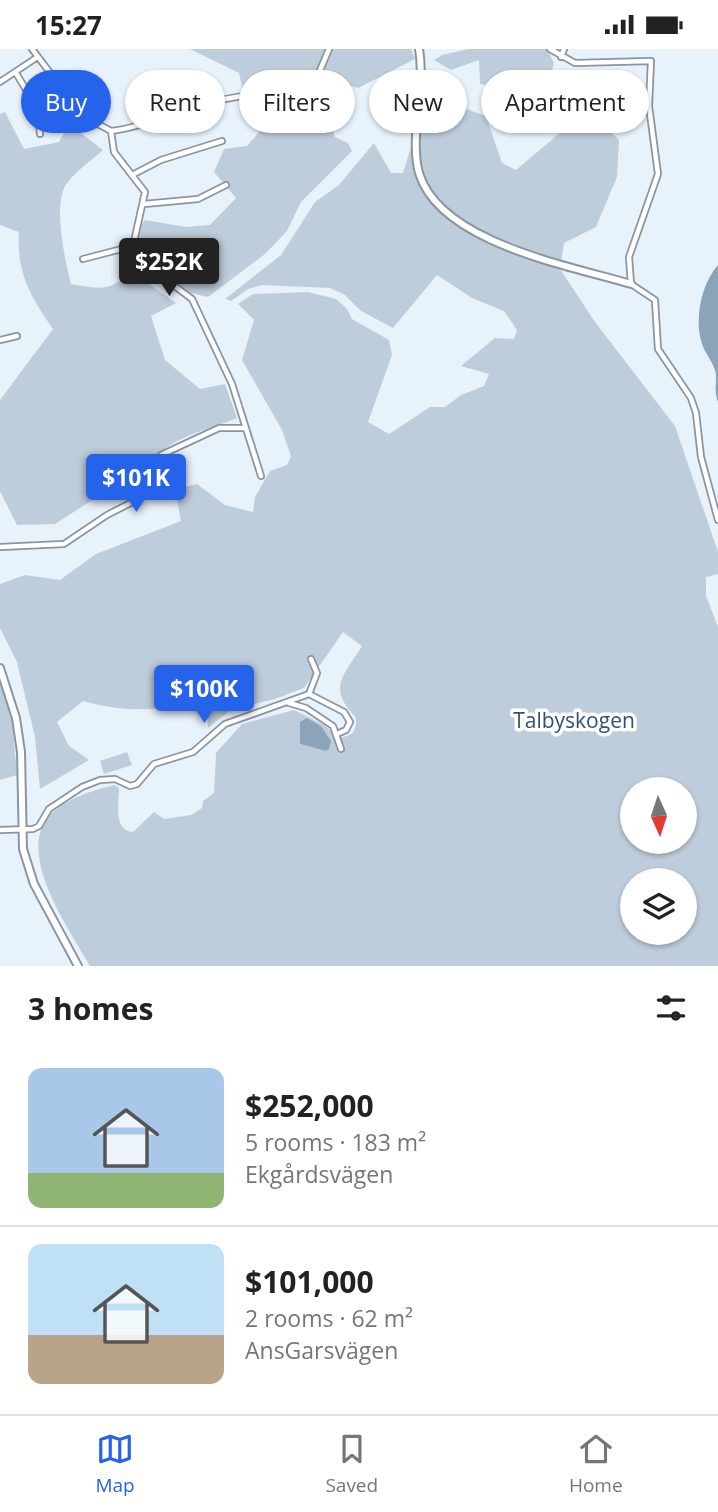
<!DOCTYPE html>
<html lang="en">
<head>
<meta charset="utf-8">
<style>
	:root { --surface:#fff; --page:#f2f2f2; --text:#222; --muted:#767676; --line:#e0e0e0; --accent:#2563eb }
	body { margin:0; font-family:"Open Sans",sans-serif; background:var(--page); color:var(--text); height:100vh; display:flex; flex-direction:column; font-size:26px; white-space:nowrap }
	* { box-sizing:border-box; margin:0 }
	p { font-size:23px; color:var(--muted) }
	.icon { flex:none; width:38px; height:38px; fill:none; stroke:currentColor; stroke-width:2; stroke-linecap:round; stroke-linejoin:round }
	.map { position:relative; height:917px; overflow:hidden }
	.sheet { display:flex; flex-direction:column; background:var(--surface); flex:1 }
	.sheet>* { flex:none }
	.banner { position:absolute; left:21px; top:21px; width:677px; height:63px; display:flex; gap:14px }
	.needle { width:46px; rotate:177deg }
	.controls { position:absolute; left:620px; top:728px; display:grid; gap:14px }
	.controls a { display:grid; place-items:center; width:77px; height:77px; border-radius:50%; background:var(--surface); box-shadow:0 2px 5px #0004; font-size:35px }
	.price { position:absolute; translate:-50% -60px; padding:0 16px; border-radius:7px; background:var(--accent); color:#fff; font-size:23px; line-height:46px; filter:drop-shadow(0 2px 4px #0008) }
	.price::after { content:''; position:absolute; left:50%; top:42px; width:21px; height:16px; margin-left:-10px; background:inherit; clip-path:polygon(0 0,100% 0,50% 100%) }
	.price.active { background:#222; color:#fff }
	ul { padding:0; list-style:none }
	li { display:flex; align-items:center; gap:21px; height:175px; padding:0 28px }
	li+li { border-top:2px solid var(--line) }
	li span { display:grid; place-items:center; flex:none; width:196px; height:140px; border-radius:14px; color:#555 }
	li>.icon { margin-inline-start:auto }
	span .icon { width:84px; height:84px; fill:#fffc; stroke-width:1 }
	li b { font-size:30px }
	h2 { display:flex; justify-content:space-between; align-items:center; height:84px; padding:0 28px; font-size:30px }
	.tag { padding:0 24px; border-radius:32px; background:var(--surface); box-shadow:0 2px 5px #0004; font-size:24px; line-height:63px }
	.tag.active { background:var(--accent); color:#fff }
	.status { display:flex; justify-content:space-between; align-items:center; height:49px; padding:0 35px; background:var(--surface); direction:ltr }
	.status svg { height:19px; fill:currentColor }
	.dock { display:flex; justify-content:space-around; align-items:center; height:98px; border-top:2px solid var(--line); background:var(--surface); font-size:19px; color:var(--muted) }
	.dock a { display:grid; justify-items:center; gap:4px }
	.dock .active { color:var(--accent) }
	.map>svg:first-child { display:block }
</style>
</head>
<body>
<div class="status"><b>15:27</b><svg viewBox="0 0 49 12"><path d="M0 12V9h3v3zM5 12V6h3v6zM10 12V3h3v9zM15 12V0h3v12zM26 1h20v11H26zM47 4h2v5h-2z"/></svg></div>
<div class="map">
<svg width="718" height="917" viewBox="0 0 718 917">
	<rect width="100%" height="100%" fill="#e8f2fb"/>
	<path fill="#becddb" fill-rule="evenodd" d="M190,0H411L415,10L358,39L310,25L243,41L239,24Z
		M469,0H547L554,14L551,26C529,41 505,38 480,35L479,11L451,21L434,11L442,6Z
		M290,42L296,63L318,57L326,61L335,88L348,94L352,102L301,153L287,182L265,205L208,248L191,244L143,207L138,199L140,177L145,171L186,178L210,176L236,149L214,123L224,100L247,97C265,76 269,76 262,49Z
		M427,46L486,67L502,114L516,121L587,61L619,91L617,128L596,178L564,194L560,220L595,273L675,377L718,503V525L706,528V547L718,578V917H90C70,882 13,802 51,765C67,749 92,742 114,736L119,739C119,755 113,781 133,783L154,763L164,770L191,766L202,759L203,752L214,744L216,704L242,675L294,661L324,676L339,689C353,686 356,684 356,669C327,638 343,628 362,597L343,583L304,639L275,650L232,660L208,679L206,649C164,663 126,664 83,652L57,673L69,697L89,711L40,740L35,688L17,613L0,579V535L25,526L60,531L96,505L181,472L175,440L197,435L225,456L253,463L255,448L270,422L287,416L291,407L282,381L242,311L254,271L238,255L253,245L308,243L336,250L347,260L352,270L389,291L392,306L368,373L389,385L430,358H445L461,346L484,337L489,325L461,317L495,289L514,290L517,281L504,262L472,249L437,226L393,279L361,262L345,246L330,239L262,236L248,240L231,252L225,250L281,206L315,153L339,136L374,94L391,124H403ZM322,678L331,692L324,702L300,695ZM632,740H684V793H632ZM632,831H684V884H632Z
		M5,63L24,100L59,93L69,75L103,101C92,111 76,122 67,134C52,154 65,211 71,235C100,240 109,243 132,223L176,254L151,267L165,311L200,340L225,335L237,369C206,382 157,390 145,426L108,441L55,475L17,476L0,442V351L53,280C31,248 16,223 19,183L0,176V65Z
		M0,629L12,669L17,726L0,731Z
		M127,703L132,716L104,725L100,712Z"/>
	<path fill="#8ca4b9" d="M718,216V353C713,340 718,331 715,321C712,312 705,304 702,295C694,271 701,235 718,216Z
		M307,669L322,678L331,692L329,700L325,702L300,695V673Z"/>
	<g fill="none" stroke-linecap="round" stroke-linejoin="round">
		<g stroke="#8c959d" stroke-width="8">
			<path id="minor" d="M32,0L83,67L111,82C142,79 175,61 206,54C244,45 282,44 318,26L329,0
				M550,0L575,14L651,12L649,57L658,125L629,208L631,235L655,251L658,300L691,349L696,364L701,408L718,471
				M561,8L564,0
				M16,24L38,61L40,85
				M0,33L36,9
				M111,82L114,103L145,143L133,197L140,211L192,250L232,335L261,427
				M134,125L161,111L222,92
				M144,155L198,150L226,136
				M83,210L133,197
				M0,291L17,287
				M0,498L64,495L107,466L154,442L158,438L156,421L161,406L219,379H245
				M309,645L317,624L311,610
				M289,654L306,659L333,677L341,700
				M0,781L33,780L39,777L49,760L82,738L100,731L115,730L130,737L137,735L154,715L193,703L225,675L309,645L344,663L350,673L346,681L337,685"/>
		</g>
		<g stroke="#8c959d" stroke-width="10">
			<path id="tertiary" d="M419,0C426,39 409,87 419,124C440,194 571,217 631,235
				M0,619L16,669L21,703L23,800L34,835L78,917"/>
		</g>
		<use href="#minor" stroke="#fff" stroke-width="4.5"/>
		<use href="#tertiary" stroke="#fff" stroke-width="6"/>
	</g>
	<g text-anchor="middle" dominant-baseline="central" stroke-width="7" stroke-linejoin="round" paint-order="stroke">
		<g font-size="21" fill="#2c5375" stroke="#fff">
			<text x="574" y="671">Talbyskogen</text>
		</g>
	</g>
</svg>
<div class="controls">
<a><svg class="needle" viewBox="-14 -14 28 28"><path d="M0-13l5 13h-10z" fill="#e53935"/><path d="M0 13l5-13h-10z" fill="#767676"/></svg></a>
<a><svg class="icon" aria-label="layers" viewBox="0 0 24 24"><path d="M12 4l9 5-9 5-9-5zM3 14l9 5 9-5"/></svg></a>
</div>
<b class="price active" style="left:169px;top:249px">$252K</b>
<b class="price" style="left:136px;top:465px">$101K</b>
<b class="price" style="left:204px;top:676px">$100K</b>
<div class="banner">
<a class="tag active">Buy</a>
<a class="tag">Rent</a>
<a class="tag">Filters</a>
<a class="tag">New</a>
<a class="tag">Apartment</a>
</div>
</div>
<section class="sheet">
<h2>3 homes<svg class="icon" aria-label="filters" viewBox="0 0 24 24"><path d="M4 7h16M4 17h16"/><circle cx="9" cy="7" r="2"/><circle cx="15" cy="17" r="2"/></svg></h2>
<ul>
<li><span style="background:linear-gradient(#a9c7e8 75%,#8fb573 0)"><svg class="icon" aria-label="home" viewBox="0 0 24 24"><path d="M3 11l9-7 9 7M6 9v11h12V9"/></svg></span><div><b>$252,000</b><p>5 rooms · 183 m²</p><p>Ekgårdsvägen</p></div></li>
<li><span style="background:linear-gradient(#bfe0f5 65%,#b9a48a 0)"><svg class="icon" aria-label="home" viewBox="0 0 24 24"><path d="M3 11l9-7 9 7M6 9v11h12V9"/></svg></span><div><b>$101,000</b><p>2 rooms · 62 m²</p><p>AnsGarsvägen</p></div></li>
</ul>
</section>
<nav class="dock">
<a class="active"><svg class="icon" aria-label="map" viewBox="0 0 24 24"><path d="M3 6l6-2 6 2 6-2v14l-6 2-6-2-6 2zM9 4v14M15 6v14"/></svg>Map</a>
<a><svg class="icon" aria-label="saved" viewBox="0 0 24 24"><path d="M7 4h10v16l-5-4-5 4z"/></svg>Saved</a>
<a><svg class="icon" aria-label="home" viewBox="0 0 24 24"><path d="M3 11l9-7 9 7M6 9v11h12V9"/></svg>Home</a>
</nav>
</body>
</html>
